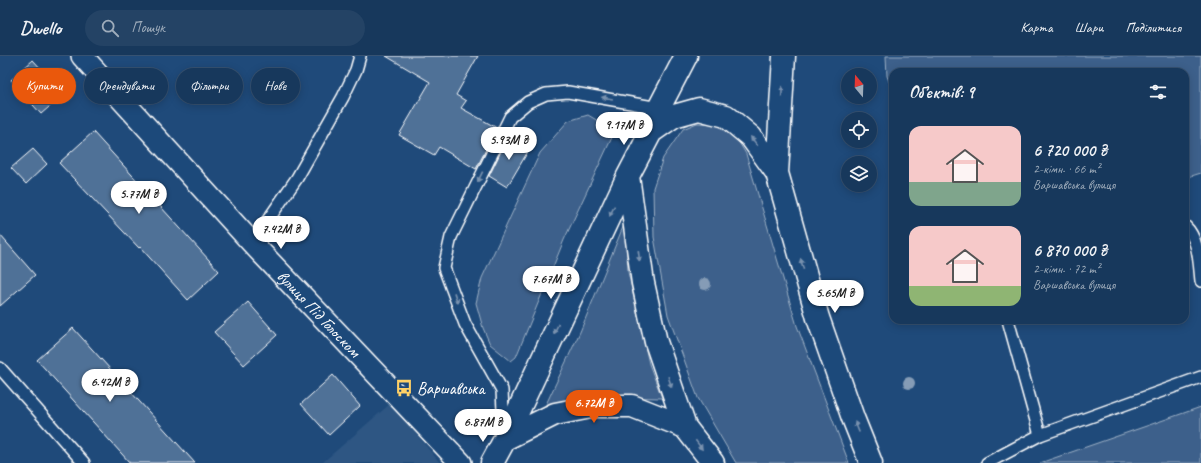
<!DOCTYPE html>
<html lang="uk">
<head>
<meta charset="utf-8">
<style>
	:root { --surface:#17385c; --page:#244365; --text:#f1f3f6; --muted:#9eacbb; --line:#365272; --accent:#ea580c }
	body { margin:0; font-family:Caveat,sans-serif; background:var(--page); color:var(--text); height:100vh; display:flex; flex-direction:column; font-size:15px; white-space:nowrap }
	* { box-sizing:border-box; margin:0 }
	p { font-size:13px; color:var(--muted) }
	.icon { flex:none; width:22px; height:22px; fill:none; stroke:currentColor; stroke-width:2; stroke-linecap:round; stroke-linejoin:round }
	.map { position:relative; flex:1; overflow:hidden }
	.sheet { position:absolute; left:889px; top:12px; width:300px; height:256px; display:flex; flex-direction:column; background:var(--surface); border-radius:12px; box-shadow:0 2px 10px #0003,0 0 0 1px var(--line) }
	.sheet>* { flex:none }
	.guide { position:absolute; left:12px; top:12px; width:380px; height:36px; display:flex; gap:8px }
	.needle { width:26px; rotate:341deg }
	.buttons { position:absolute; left:841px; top:12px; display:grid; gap:8px }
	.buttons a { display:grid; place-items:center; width:36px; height:36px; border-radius:50%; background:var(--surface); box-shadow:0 2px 10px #0003,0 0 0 1px var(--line); font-size:20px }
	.price { position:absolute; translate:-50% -34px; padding:0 9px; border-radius:14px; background:#fff; color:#222; font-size:13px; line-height:26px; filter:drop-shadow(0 1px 2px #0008) }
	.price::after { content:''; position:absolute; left:50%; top:24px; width:12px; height:9px; margin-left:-6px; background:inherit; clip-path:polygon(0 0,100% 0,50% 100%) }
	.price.current { background:var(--accent); color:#fff }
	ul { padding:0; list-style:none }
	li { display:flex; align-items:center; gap:12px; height:100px; padding:0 20px }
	li span { display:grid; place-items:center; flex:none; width:112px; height:80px; border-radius:12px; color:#555 }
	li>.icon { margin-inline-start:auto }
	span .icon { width:48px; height:48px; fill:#fffc; stroke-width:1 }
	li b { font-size:17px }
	h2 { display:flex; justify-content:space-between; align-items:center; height:48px; padding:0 20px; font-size:17px }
	.pill { padding:0 14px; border-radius:18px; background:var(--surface); box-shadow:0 2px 10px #0003,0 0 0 1px var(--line); font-size:14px; line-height:36px }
	.pill.current { background:var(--accent); color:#fff }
	header { display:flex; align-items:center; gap:24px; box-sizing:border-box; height:56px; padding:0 20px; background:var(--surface); border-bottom:1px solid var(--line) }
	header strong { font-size:19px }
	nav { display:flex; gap:22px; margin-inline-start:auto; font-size:14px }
	.search { width:280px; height:36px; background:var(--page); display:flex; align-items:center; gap:10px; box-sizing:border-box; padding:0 14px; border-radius:22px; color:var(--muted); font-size:15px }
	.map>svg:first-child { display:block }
</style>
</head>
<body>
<header>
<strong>Dwello</strong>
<div class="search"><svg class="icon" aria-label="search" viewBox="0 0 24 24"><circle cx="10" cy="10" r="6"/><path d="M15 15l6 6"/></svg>Пошук</div>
<nav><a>Карта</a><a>Шари</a><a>Поділитися</a></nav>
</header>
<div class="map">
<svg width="1201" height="407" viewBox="0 0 1201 407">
	<rect width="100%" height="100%" fill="#1f4a7a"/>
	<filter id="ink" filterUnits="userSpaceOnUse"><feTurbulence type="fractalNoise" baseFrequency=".025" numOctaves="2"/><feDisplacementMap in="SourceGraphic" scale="8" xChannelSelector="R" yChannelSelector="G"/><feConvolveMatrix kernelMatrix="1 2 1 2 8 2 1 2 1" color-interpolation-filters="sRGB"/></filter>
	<g filter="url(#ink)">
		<path fill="#2e5683" d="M391,347L440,407H322Z"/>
		<path fill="#3c618b" stroke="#9eb0c5" d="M886,0H1201V117L1185,122V16H893V36L887,20Z
			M588,59L615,75L564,184L516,301L511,305L490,288L483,272L476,247L482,222L540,97L568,65Z
			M697,67L715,68L734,78L746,98L797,270L849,407H736L698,342L668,259L654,181L653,132L663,102L683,73Z
			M625,166L628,216L649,308L662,342L605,341L541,359L580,276Z
			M1201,351V407H1040Z"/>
		<path fill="#507197" stroke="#fff" d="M386,0H478L456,39L466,45L461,52L497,72L476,113L439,91L434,99L399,79L430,26Z
			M33,4L64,38L41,58L11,24Z
			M93,76L219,215L188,244L140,191L139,192L59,107Z
			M509,79L530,92L507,131L489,120Z
			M33,93L47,108L26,128L11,112Z
			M0,179L35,219L0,250Z
			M248,246L277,279L244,309L214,276Z
			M73,272L195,407H130L37,304Z
			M333,319L360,350L329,379L301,348Z"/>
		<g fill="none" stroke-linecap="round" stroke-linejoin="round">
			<g stroke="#fff" stroke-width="14">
				<path id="service" d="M1185,170C1199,183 1199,207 1201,225
					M252,187L297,122L343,41L356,14L360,0
					M1008,264L1040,379
					M0,312L84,407
					M504,375L502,334L465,268L444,212L451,181L510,61L528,46L546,38L568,36L659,52
					M987,407L1040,379L1201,321"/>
			</g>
			<g stroke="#fff" stroke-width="24">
				<g id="minor">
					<path id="s1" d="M82,0L252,187L461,407"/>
				</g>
			</g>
			<g stroke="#fff" stroke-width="25">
				<path id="secondary" d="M784,0L777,117L818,262L853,362L871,407
					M651,76L674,60L699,53L726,60L751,81L777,117
					M628,120L643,227L656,286L685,371L713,407
					M505,383L555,358L596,350H632L685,371
					M492,407L505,383L628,120L651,76L659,52L686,0"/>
			</g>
			<use href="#service" stroke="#1f4a7a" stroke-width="11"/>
			<use href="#minor" stroke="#1f4a7a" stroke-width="21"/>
			<use href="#secondary" stroke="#1f4a7a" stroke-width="22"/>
		</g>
		<g fill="#859cb6">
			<circle cx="705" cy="228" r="6"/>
			<circle cx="909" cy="327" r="6"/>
		</g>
		<defs><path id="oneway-solid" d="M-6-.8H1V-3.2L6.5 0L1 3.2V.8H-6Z"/></defs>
		<g fill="#7992af">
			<use href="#oneway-solid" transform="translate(782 36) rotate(-86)"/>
			<use href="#oneway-solid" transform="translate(607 42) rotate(-171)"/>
			<use href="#oneway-solid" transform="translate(754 85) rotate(-128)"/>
			<use href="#oneway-solid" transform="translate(480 121) rotate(116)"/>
			<use href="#oneway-solid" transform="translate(612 155) rotate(115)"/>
			<use href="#oneway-solid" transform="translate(639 200) rotate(82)"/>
			<use href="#oneway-solid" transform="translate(802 208) rotate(-105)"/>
			<use href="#oneway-solid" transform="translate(456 242) rotate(70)"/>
			<use href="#oneway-solid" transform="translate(556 273) rotate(115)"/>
			<use href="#oneway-solid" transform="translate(670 326) rotate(71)"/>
			<use href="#oneway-solid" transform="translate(857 371) rotate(-112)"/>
			<use href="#oneway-solid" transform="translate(699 389) rotate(53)"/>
		</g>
	</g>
	<defs>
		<g id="bus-bare" transform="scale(1.38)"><path d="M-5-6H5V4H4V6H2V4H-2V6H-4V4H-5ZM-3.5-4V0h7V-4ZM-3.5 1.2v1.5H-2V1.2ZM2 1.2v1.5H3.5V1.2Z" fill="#ffd166" stroke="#1f4a7a" stroke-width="2.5" paint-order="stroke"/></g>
	</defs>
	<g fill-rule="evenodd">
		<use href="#bus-bare" x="404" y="332"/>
	</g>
	<g text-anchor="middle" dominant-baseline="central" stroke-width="3" stroke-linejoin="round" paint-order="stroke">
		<g font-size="17" fill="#fff" stroke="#1f4a7a">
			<text stroke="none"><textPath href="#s1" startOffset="350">вулиця Під Голоском</textPath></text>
		</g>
		<g font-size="17" fill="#fff" stroke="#1f4a7a" text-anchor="start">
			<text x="417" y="332">Варшавська</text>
		</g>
	</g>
</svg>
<div class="buttons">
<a><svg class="needle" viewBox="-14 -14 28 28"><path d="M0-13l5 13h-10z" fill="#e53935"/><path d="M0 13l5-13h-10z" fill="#9eacbb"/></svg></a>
<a><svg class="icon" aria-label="locate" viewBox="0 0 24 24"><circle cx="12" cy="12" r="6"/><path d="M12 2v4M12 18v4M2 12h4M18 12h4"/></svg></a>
<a><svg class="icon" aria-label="layers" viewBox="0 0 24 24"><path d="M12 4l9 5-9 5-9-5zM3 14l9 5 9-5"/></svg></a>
</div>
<b class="price" style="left:624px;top:90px">9.17M ₴</b>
<b class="price" style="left:509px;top:105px">5.93M ₴</b>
<b class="price" style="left:139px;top:159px">5.77M ₴</b>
<b class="price" style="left:281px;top:194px">7.42M ₴</b>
<b class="price" style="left:551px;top:244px">7.67M ₴</b>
<b class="price" style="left:835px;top:258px">5.65M ₴</b>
<b class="price" style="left:110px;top:347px">6.42M ₴</b>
<b class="price current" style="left:594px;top:368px">6.72M ₴</b>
<b class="price" style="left:483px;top:387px">6.87M ₴</b>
<div class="guide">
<a class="pill current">Купити</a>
<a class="pill">Орендувати</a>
<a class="pill">Фільтри</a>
<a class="pill">Нове</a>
</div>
<section class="sheet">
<h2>Об’єктів: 9<svg class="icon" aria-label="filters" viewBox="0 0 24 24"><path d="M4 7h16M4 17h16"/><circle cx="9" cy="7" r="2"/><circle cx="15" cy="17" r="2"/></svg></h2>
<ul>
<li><span style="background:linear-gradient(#f6c9c9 70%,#7fa58c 0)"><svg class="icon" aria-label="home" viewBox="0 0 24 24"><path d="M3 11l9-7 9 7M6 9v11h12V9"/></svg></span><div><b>6 720 000 ₴</b><p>2-кімн. · 66 m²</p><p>Варшавська вулиця</p></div></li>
<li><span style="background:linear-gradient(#f6c9c9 75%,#8fb573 0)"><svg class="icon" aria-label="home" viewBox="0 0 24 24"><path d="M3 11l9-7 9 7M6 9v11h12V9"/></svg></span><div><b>6 870 000 ₴</b><p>2-кімн. · 72 m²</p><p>Варшавська вулиця</p></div></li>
</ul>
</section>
</div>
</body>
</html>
